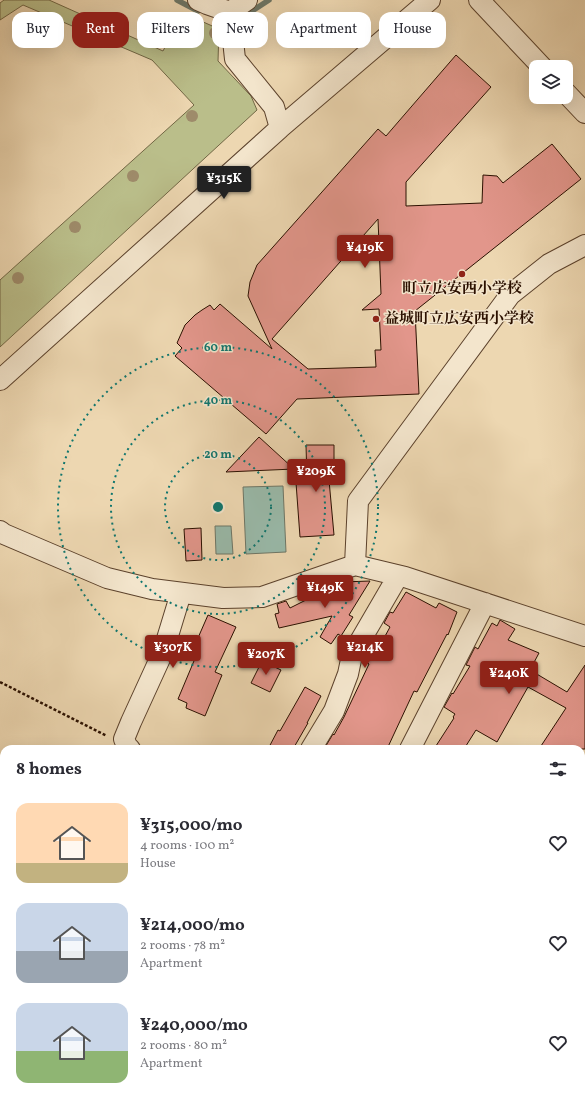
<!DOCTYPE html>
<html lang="en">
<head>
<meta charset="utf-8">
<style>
	:root { --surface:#fff; --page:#f7f7f7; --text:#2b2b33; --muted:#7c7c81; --accent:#8f2418 }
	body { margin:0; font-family:Vollkorn,"Noto Serif JP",serif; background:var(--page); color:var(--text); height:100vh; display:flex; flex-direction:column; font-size:15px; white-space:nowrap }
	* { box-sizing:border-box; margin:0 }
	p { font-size:13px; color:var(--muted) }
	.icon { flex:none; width:22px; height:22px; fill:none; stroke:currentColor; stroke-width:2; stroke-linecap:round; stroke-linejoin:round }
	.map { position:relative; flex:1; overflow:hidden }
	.panel { position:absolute; left:0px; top:745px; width:585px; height:356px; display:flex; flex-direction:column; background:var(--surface); border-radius:12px 12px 0 0; box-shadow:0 4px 16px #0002 }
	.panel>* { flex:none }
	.hud { position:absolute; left:12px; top:12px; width:561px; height:36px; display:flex; gap:8px }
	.controls { position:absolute; left:529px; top:60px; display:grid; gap:8px }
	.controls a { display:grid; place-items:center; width:44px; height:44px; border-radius:8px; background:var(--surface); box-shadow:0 4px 16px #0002; font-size:20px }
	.price { position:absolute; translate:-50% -34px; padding:0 9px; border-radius:4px; background:var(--accent); color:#fff; font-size:13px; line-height:26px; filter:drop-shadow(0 1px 2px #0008) }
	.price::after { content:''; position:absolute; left:50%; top:24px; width:12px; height:9px; margin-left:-6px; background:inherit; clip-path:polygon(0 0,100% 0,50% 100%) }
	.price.on { background:#222; color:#fff }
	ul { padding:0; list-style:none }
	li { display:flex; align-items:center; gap:12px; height:100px; padding:0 16px }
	li span { display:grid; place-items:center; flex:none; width:112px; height:80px; border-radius:12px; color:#555 }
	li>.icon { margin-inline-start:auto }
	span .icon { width:48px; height:48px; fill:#fffc; stroke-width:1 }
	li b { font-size:17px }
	h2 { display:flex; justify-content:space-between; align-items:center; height:48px; padding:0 16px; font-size:17px }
	.pill { padding:0 14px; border-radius:12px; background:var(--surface); box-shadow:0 4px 16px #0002; font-size:14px; line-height:36px }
	.pill.on { background:var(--accent); color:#fff }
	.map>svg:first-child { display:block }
</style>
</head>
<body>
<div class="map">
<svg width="585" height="1101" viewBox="0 0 585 1101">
	<rect width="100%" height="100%" fill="#edd7b1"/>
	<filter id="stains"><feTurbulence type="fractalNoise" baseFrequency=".005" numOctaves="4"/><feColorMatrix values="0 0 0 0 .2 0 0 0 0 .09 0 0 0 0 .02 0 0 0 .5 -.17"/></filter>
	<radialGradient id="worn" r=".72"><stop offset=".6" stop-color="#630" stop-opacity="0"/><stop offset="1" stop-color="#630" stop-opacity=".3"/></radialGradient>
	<path fill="#babe8a" stroke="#726745" d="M4,0H49L163,51L183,13L219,29L218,61L251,96L257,110L0,347V280L194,105L152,60L23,5L0,20V3Z"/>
	<path fill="#99baaa" stroke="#6d7666" d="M283,486L286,552L246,554L243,487Z
		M215,526H231L233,554H216Z"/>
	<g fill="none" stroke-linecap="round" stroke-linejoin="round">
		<path stroke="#6d7666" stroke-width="5.5" d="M177,0L198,11
			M240,19L269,0"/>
	</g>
	<path fill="#e2968b" stroke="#2b1000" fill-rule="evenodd" d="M456,55L491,87L406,182V206L482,203L483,175L497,176L503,183L552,144L581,179L415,311L419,394L297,399L266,434L175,356L182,348L177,343L185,325L195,315L202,310L210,305L214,310L220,304L272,349L248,296L250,282L257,265L378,129L386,136ZM378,219L381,294L362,310L379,309L381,350H375L376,367L308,369L272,339Z
		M259,437L294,469L226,472Z
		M306,445H334V469H328L334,535L300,537L295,469L307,480Z
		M201,528L202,560L186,561L184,529Z
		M370,581L349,615L353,617L341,636L338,634L331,644L320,637L332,616L279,628L275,614L279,613L277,604L286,601L290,608L314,596L313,592L340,584V582H342Z
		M406,592L436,608L439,603L457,612L448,635L447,634L417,692L414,691L387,749H324L333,734L334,735L344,717L369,664L363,660L371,648L377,651L390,627L384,623L390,612L393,613Z
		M208,615L236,627L215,672L222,675L205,716L186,708L187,703L178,699L199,649L194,647Z
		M500,620L515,629L508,640L539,653L530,670L567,692L585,665V749H539L566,708L528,687L497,742L476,730L464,749H434L454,718L453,717L455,714L444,707L452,693L453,694L470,666L466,665L475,647L478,649L492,623L497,626Z
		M262,661L281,670L270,692L251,683Z
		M305,687L321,696L307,723H308L293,749H268L278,730L280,731Z"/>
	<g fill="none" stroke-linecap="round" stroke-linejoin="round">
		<g stroke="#5c422c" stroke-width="22">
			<path id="minor" d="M198,0L207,4L230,12
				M479,0L542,67
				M230,12L235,59L274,107L280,128
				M230,12L247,0
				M566,93L585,113
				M0,380L280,128L430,0
				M0,531L4,534L107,578L152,589L223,598L262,597L355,565L405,577L585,636
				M355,565L358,501L510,295L549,264L585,245
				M130,749L127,746L124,739L131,722L163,652L181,593
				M311,749L334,711L348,674L352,655L398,576
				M410,749L485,603
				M581,797L585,800
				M581,842L585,837
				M581,899L585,903
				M581,933L585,928
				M0,1040H4
				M379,1097L386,1101
				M215,1101L216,1097"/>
		</g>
		<path stroke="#2b1000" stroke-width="2.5" stroke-dasharray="3 2" stroke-linecap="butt" d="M0,682L107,736"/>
		<use href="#minor" stroke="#f3e5cc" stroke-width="20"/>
	</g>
	<g fill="#9e8b6a">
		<circle cx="215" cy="33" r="6"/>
		<circle cx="192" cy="116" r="6"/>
		<circle cx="133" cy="176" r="6"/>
		<circle cx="75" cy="227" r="6"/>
		<circle cx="18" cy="278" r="6"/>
	</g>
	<g fill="none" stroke="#0f766e" stroke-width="2" stroke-dasharray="2 4">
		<circle cx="218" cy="507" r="53"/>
		<circle cx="218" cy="507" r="107"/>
		<circle cx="218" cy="507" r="160"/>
	</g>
	<g fill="#8f2418" stroke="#f3e5cc" stroke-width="1.5">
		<circle cx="462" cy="274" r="4"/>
		<circle cx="376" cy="319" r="4"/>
	</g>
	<g text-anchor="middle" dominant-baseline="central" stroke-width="3" stroke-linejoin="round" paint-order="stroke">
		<g font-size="15" font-weight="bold" fill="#2b1000" stroke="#f3e5cc">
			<text x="462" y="289">町立広安西小学校</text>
			<text x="384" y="319" text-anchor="start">益城町立広安西小学校</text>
		</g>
	</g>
	<circle cx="218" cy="507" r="6" fill="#0f766e" stroke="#f3e5cc" stroke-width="2"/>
	<g font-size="12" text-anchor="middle" font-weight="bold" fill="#0f766e" stroke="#f3e5cc" stroke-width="3" stroke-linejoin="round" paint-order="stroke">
		<text x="218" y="351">60 m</text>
		<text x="218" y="404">40 m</text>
		<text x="218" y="458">20 m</text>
	</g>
	<rect width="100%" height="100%" filter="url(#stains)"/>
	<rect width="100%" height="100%" fill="url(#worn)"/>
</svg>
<div class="controls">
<a><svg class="icon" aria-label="layers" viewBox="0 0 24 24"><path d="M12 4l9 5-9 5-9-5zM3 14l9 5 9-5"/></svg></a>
</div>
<b class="price on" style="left:224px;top:200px">¥315K</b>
<b class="price" style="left:365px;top:269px">¥419K</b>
<b class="price" style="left:316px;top:493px">¥209K</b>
<b class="price" style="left:325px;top:609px">¥149K</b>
<b class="price" style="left:173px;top:669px">¥307K</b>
<b class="price" style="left:365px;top:669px">¥214K</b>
<b class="price" style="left:266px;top:676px">¥207K</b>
<b class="price" style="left:509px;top:695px">¥240K</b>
<div class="hud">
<a class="pill">Buy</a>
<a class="pill on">Rent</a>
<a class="pill">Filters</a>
<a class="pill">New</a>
<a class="pill">Apartment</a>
<a class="pill">House</a>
</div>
<section class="panel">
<h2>8 homes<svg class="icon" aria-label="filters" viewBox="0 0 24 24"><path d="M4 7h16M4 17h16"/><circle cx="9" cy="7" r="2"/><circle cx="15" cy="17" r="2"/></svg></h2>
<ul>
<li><span style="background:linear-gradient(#ffd9b3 75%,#c2b280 0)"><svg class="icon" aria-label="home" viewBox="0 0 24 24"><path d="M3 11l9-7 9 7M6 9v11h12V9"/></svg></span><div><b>¥315,000/mo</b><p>4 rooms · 100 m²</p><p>House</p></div><svg class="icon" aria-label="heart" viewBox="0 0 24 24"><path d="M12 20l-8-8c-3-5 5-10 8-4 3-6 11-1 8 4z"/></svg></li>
<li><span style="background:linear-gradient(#c9d6e8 60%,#9aa5b1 0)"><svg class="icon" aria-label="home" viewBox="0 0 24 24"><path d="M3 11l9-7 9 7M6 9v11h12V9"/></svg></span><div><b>¥214,000/mo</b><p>2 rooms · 78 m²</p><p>Apartment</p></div><svg class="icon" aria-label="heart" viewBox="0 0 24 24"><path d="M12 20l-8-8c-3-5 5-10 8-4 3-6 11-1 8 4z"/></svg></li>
<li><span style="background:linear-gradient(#c9d6e8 60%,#8fb573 0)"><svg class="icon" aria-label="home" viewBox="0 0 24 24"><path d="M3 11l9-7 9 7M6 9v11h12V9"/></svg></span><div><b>¥240,000/mo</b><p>2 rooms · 80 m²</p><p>Apartment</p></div><svg class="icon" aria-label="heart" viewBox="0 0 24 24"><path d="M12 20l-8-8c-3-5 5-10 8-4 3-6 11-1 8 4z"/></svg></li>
</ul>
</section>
</div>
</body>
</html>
